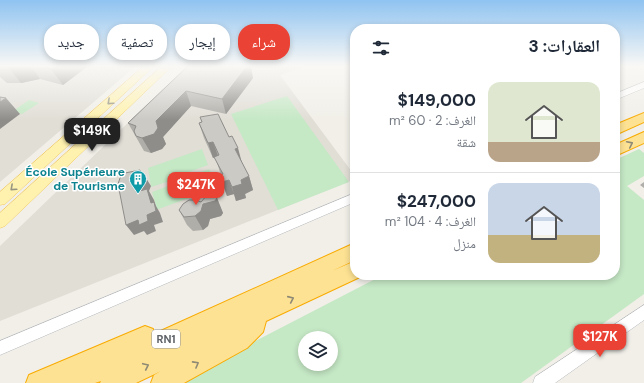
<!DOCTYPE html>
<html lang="ar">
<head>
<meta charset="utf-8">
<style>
	:root { --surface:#fff; --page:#f2f2f3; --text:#1f2937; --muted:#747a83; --line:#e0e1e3; --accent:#ea4335 }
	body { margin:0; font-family:"DM Sans","Noto Naskh Arabic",sans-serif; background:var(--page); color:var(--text); direction:rtl; height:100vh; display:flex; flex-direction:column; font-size:15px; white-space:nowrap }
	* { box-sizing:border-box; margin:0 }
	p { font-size:13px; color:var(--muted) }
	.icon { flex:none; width:22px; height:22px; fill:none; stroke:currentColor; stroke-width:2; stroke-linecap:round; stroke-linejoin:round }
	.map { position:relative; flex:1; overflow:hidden; direction:ltr }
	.sheet { position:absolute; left:350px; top:24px; width:270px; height:256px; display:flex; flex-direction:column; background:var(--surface); border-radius:16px; box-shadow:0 2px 6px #0003; direction:rtl }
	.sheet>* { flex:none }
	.banner { position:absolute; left:12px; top:24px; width:278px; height:36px; direction:rtl; display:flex; gap:8px }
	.tools { position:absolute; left:298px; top:331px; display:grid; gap:8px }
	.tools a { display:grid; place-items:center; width:40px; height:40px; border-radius:50%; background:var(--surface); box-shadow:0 2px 6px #0003; font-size:20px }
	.price { position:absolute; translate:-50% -34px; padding:0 9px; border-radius:8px; background:var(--accent); color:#fff; font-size:13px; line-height:26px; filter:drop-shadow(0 1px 2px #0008) }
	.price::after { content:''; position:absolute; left:50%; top:24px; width:12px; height:9px; margin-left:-6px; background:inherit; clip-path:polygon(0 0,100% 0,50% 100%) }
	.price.selected { background:#222; color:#fff }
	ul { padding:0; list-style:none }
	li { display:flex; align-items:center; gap:12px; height:100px; padding:0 20px }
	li+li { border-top:1px solid var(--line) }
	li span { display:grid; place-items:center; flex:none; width:112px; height:80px; border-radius:12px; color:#555 }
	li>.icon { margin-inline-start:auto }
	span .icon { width:48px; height:48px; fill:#fffc; stroke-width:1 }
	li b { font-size:17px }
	h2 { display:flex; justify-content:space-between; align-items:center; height:48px; padding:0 20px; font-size:17px }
	.chip { padding:0 14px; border-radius:16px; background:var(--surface); box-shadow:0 2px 6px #0003; font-size:14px; line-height:36px }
	.chip.selected { background:var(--accent); color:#fff }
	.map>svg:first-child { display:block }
</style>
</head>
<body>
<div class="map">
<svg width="644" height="383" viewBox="0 0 644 383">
	<rect width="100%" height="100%" fill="#f1efe8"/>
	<path fill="#e1ded6" d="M0,66H136L0,182Z
		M187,66H308L280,75L355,176V179L0,321V246Z"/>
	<path fill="#c5e8c5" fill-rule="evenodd" d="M287,96L349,182L278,210L231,114Z
		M29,100L39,103L22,114L13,111Z
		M202,149L208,165L186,173L178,172L171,176L170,181L151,187L148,168Z
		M639,149L644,153V176L627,186L644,200V294L521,383H174L383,275H615V160ZM305,338H331V364H305Z
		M209,169L219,187L156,210L157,209L152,192L171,185L179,187L186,182L187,177Z"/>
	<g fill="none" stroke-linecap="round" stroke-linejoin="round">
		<g stroke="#b5b8bc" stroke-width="1">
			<path id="minor" d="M644,82V88L615,100V94Z
				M355,193V202L0,355V341Z
				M644,305V320L555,383H533L535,377Z"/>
		</g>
		<g stroke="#f2c960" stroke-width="1">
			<path id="major" d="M144,66H154L5,204L0,205V192Z
				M162,66H172L5,226L0,228V213Z"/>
		</g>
		<g stroke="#f9ab00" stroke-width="2">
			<path id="highway" d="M644,113V122L615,135V125Z
				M644,132V143L615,156V145Z
				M355,243V260L332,271L355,261V275H362V276L266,321L263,332L247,348L184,383H151L154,375L161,371L136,383H100L101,381L95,383H26L29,375L145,326L153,329L154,334Z"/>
		</g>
		<use href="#minor" fill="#fff" fill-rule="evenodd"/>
		<use href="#major" fill="#fff2af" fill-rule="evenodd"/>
		<use href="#highway" fill="#fde293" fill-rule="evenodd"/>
	</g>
	<path fill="#afaea9" d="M0,66H88L63,85L40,79L21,83H7L0,77Z
		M188,66L253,78L226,114L191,106L163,137L166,144L162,149L151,153L144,151L128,123Z
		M199,123L242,163L249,176L253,190L245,194L246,198L236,201L234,194L227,196L220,175H221L215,157L213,158L204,138Z
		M644,182V188L640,185Z
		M217,198L223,213L221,216L210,219L208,226L203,230L193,231L187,225L179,210L201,202Z"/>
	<path fill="#8f8d8a" d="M12,66H31L40,79L21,83L8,67Z
		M55,66H88L63,85L51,69Z
		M247,66H251L253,78L226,114L222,99Z
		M186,91L191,106L163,137L166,144L162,149L151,153L142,138L156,121Z
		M6,98L20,114L0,129V102Z
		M213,142L218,156L213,158L208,143Z
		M238,148L242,163L235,149Z
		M144,175L151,186L149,191L154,200L156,206L160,213L163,222L154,225L156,231L147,235L144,231L134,235L126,225L147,215L136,192Z
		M249,176L253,190L245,194L246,198L236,201L232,187L241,180Z
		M229,180L234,194L227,196L222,182Z
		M217,198L223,213L221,216L210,219L208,226L203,230L195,216L203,204Z"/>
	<path fill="#cccac5" stroke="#8f8d8a" d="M0,66H12L8,67H0Z
		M42,66H55L51,69Z
		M188,66H247L222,99L186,91L156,121L158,128L154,134L142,138L136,136L134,131L136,126L128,123Z
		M0,97L6,98L0,102Z
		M218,114L229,137L232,136L238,148L235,149L249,176L241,180L242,184L232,187L229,180L222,182L220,175L223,174L214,157L219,155L213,142L208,143L199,123L202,122L200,117Z
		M140,170L144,175L136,192L147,189L151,203L154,202L156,211L147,215L148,221L139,225L138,220L126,225L118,184L120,178L125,173Z
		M215,194L217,198L215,201L203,204L201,211L195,216L184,217L179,210L183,204L189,200H196L201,202L207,195Z"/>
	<defs><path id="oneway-chevron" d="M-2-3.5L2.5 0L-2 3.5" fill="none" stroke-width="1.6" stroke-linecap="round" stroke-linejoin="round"/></defs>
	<g stroke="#979581">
		<use href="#oneway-chevron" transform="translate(110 102) rotate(138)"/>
		<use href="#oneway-chevron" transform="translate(13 188) rotate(138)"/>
	</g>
	<g stroke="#8e8975">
		<use href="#oneway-chevron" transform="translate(630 144) rotate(-26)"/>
		<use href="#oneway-chevron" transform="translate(291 299) rotate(-24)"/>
		<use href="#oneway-chevron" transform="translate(196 364) rotate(-29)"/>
		<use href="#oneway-chevron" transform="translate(146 366) rotate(-25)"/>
	</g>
	<linearGradient id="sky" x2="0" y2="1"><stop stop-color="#8fc3f1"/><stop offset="0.55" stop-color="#f9f8f5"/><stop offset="1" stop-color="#f9f8f5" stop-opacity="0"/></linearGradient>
	<rect width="644" height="120" fill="url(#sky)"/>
	<defs>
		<g id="building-pin" transform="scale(0.9)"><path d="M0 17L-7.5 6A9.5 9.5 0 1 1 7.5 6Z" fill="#0f9aa8" stroke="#fff"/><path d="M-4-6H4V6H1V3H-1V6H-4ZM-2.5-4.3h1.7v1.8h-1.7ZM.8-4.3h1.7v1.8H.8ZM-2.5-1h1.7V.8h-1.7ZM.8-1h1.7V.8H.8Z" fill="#fff"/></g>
	</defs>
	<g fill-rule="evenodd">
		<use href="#building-pin" x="138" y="179"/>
	</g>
	<g text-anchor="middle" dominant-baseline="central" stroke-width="3" stroke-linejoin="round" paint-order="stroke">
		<rect fill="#fff" stroke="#8f9295" stroke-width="1" x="152" y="330" width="28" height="18" rx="3"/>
		<g font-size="11" font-weight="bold" fill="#5f6368">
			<text x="166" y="339">RN1</text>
		</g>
		<g font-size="12" font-weight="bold" fill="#0d838f" stroke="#fff" text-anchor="end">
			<text x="125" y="172">École Supérieure<tspan x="125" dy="14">de Tourisme</tspan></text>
		</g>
	</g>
</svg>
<div class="tools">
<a><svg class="icon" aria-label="layers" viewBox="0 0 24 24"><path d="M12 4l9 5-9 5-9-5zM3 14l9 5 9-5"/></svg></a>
</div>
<b class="price selected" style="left:92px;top:152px">$149K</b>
<b class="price" style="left:196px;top:206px">$247K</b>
<b class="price" style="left:600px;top:358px">$127K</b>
<div class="banner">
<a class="chip selected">شراء</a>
<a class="chip">إيجار</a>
<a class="chip">تصفية</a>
<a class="chip">جديد</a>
</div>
<section class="sheet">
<h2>العقارات: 3<svg class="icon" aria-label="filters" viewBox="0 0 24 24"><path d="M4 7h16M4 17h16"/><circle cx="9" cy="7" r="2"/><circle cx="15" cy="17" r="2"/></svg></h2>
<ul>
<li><span style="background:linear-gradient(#dfe7d0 75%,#b9a48a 0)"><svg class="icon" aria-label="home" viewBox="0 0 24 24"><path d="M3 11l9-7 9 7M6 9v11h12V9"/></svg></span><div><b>$149,000</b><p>الغرف: 2 · 60 m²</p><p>شقة</p></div></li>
<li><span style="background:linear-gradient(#c9d6e8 65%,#c2b280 0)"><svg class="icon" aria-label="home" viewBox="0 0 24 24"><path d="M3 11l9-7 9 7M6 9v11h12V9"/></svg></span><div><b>$247,000</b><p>الغرف: 4 · 104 m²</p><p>منزل</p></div></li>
</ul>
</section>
</div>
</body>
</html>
